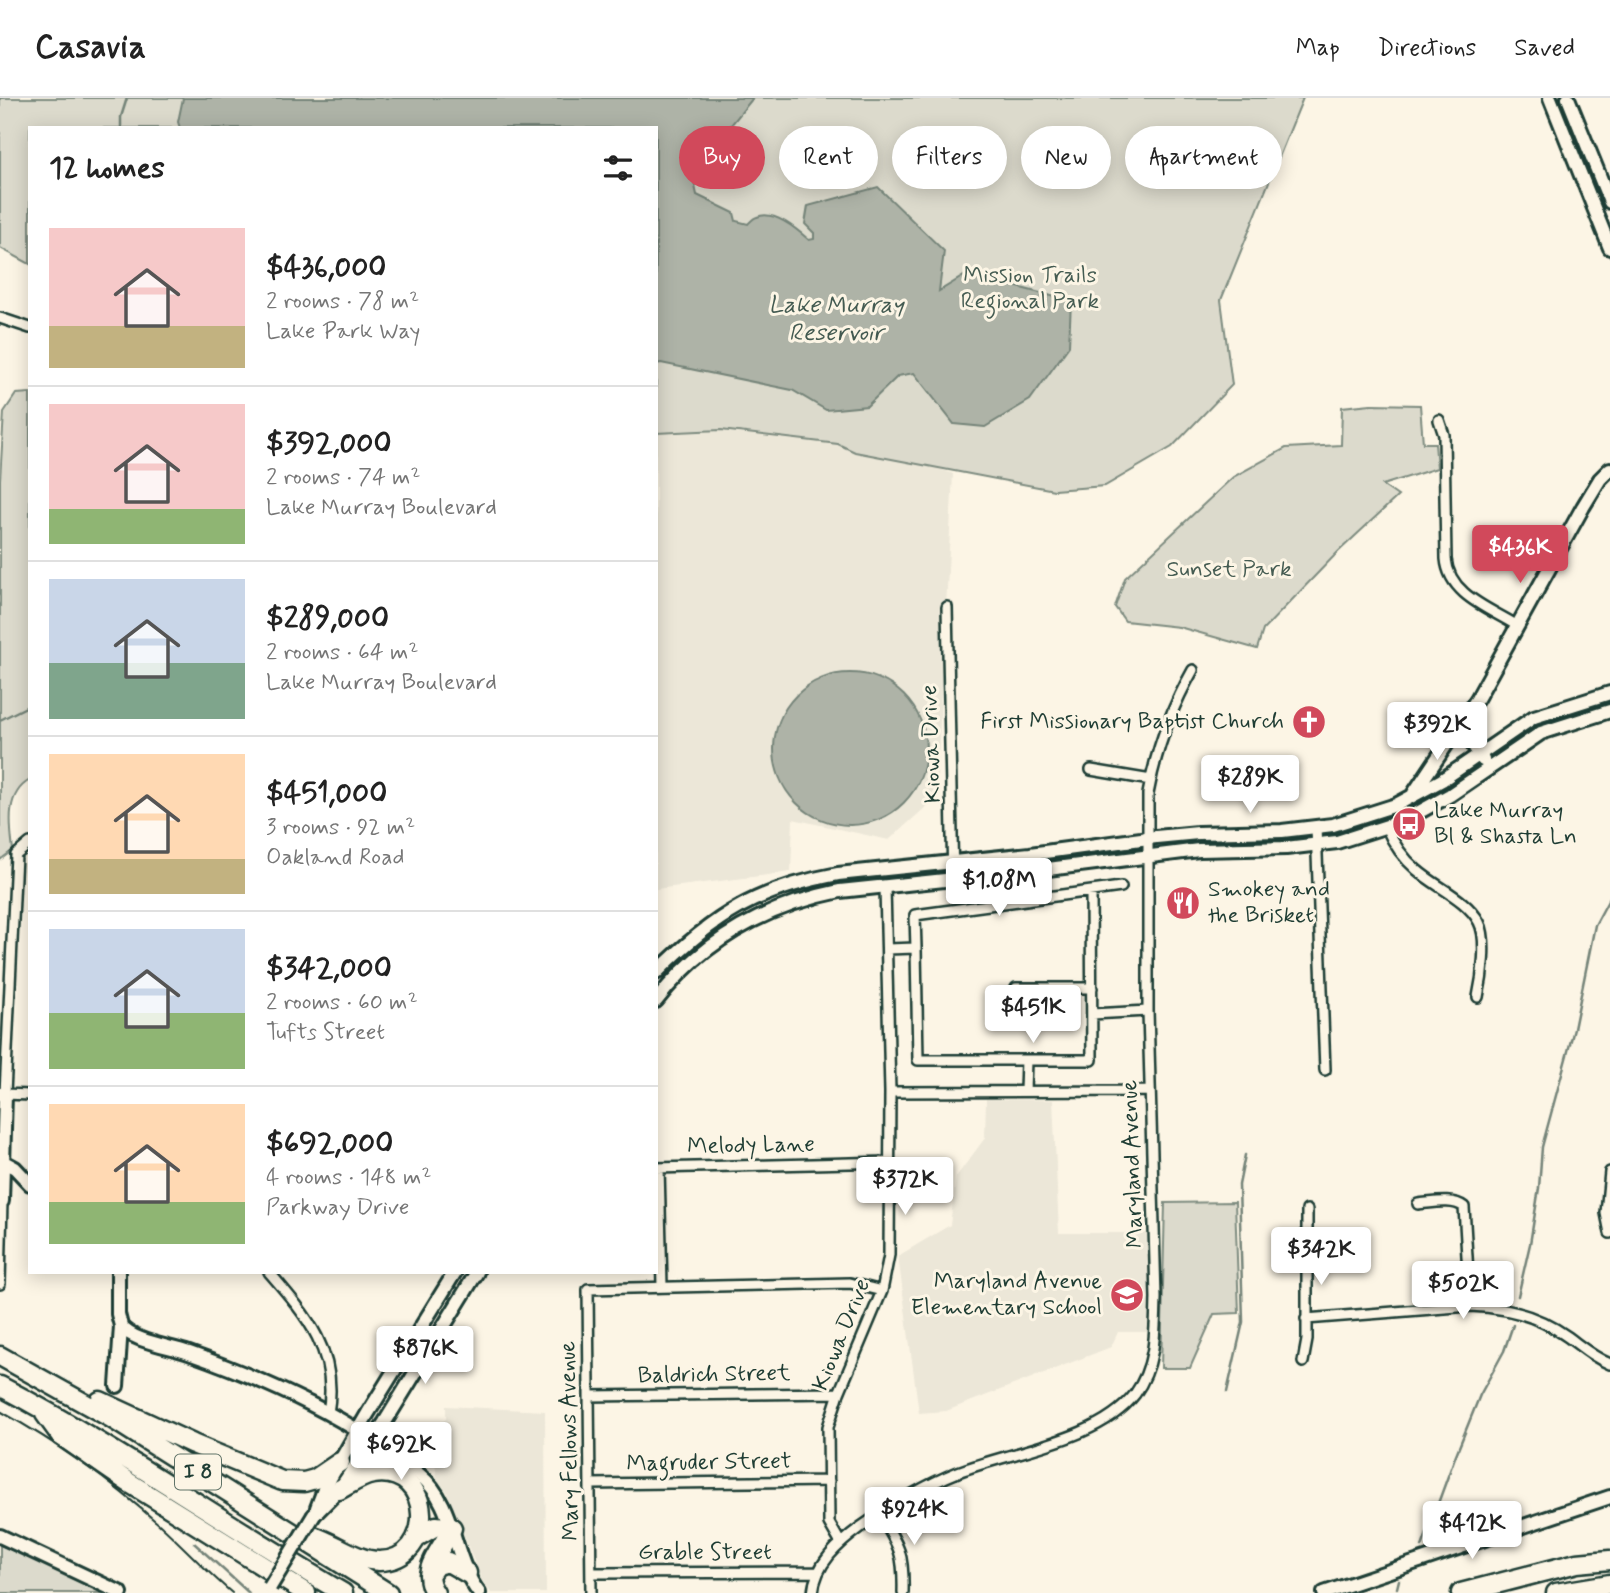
<!DOCTYPE html>
<html lang="en">
<head>
<meta charset="utf-8">
<style>
	:root { --surface:#fff; --page:#f6f6f6; --text:#222; --muted:#767676; --line:#e0e0e0; --accent:#d1495b }
	body { margin:0; font-family:Mynerve,sans-serif; background:var(--page); color:var(--text); height:100vh; display:flex; flex-direction:column; font-size:26px; white-space:nowrap }
	* { box-sizing:border-box; margin:0 }
	p { font-size:23px; color:var(--muted) }
	.icon { flex:none; width:38px; height:38px; fill:none; stroke:currentColor; stroke-width:2; stroke-linecap:round; stroke-linejoin:round }
	.map { position:relative; flex:1; overflow:hidden }
	.drawer { position:absolute; left:28px; top:28px; width:630px; height:1148px; display:flex; flex-direction:column; background:var(--surface); border-radius:0px; box-shadow:0 4px 18px #0003 }
	.drawer>* { flex:none }
	.banner { position:absolute; left:679px; top:28px; width:665px; height:63px; display:flex; gap:14px }
	.price { position:absolute; translate:-50% -60px; padding:0 16px; border-radius:7px; background:#fff; color:#222; font-size:23px; line-height:46px; filter:drop-shadow(0 2px 4px #0008) }
	.price::after { content:''; position:absolute; left:50%; top:42px; width:21px; height:16px; margin-left:-10px; background:inherit; clip-path:polygon(0 0,100% 0,50% 100%) }
	.price.current { background:var(--accent); color:#fff }
	ul { padding:0; list-style:none }
	li { display:flex; align-items:center; gap:21px; height:175px; padding:0 21px }
	li+li { border-top:2px solid var(--line) }
	li span { display:grid; place-items:center; flex:none; width:196px; height:140px; border-radius:0px; color:#555 }
	li>.icon { margin-inline-start:auto }
	span .icon { width:84px; height:84px; fill:#fffc; stroke-width:1 }
	li b { font-size:30px }
	h2 { display:flex; justify-content:space-between; align-items:center; height:84px; padding:0 21px; font-size:30px }
	.pill { padding:0 24px; border-radius:32px; background:var(--surface); box-shadow:0 4px 18px #0003; font-size:24px; line-height:63px }
	.pill.current { background:var(--accent); color:#fff }
	header { display:flex; align-items:center; gap:42px; box-sizing:border-box; height:98px; padding:0 35px; background:var(--surface); border-bottom:2px solid var(--line) }
	header strong { font-size:33px }
	nav { display:flex; gap:38px; margin-inline-start:auto; font-size:24px }
	.map>svg:first-child { display:block }
</style>
</head>
<body>
<header>
<strong>Casavia</strong>
<nav><a>Map</a><a>Directions</a><a>Saved</a></nav>
</header>
<div class="map">
<svg width="1610" height="1495" viewBox="0 0 1610 1495">
	<rect width="100%" height="100%" fill="#fcf5e5"/>
	<filter id="ink" filterUnits="userSpaceOnUse"><feTurbulence type="fractalNoise" baseFrequency=".0143" numOctaves="2"/><feDisplacementMap in="SourceGraphic" scale="14" xChannelSelector="R" yChannelSelector="G"/><feConvolveMatrix kernelMatrix="1 2 1 2 8 2 1 2 1" color-interpolation-filters="sRGB"/></filter>
	<g filter="url(#ink)">
		<path fill="#ece7d8" d="M656,328L843,334L953,376L936,700L889,742L793,721L791,774L656,791Z
			M986,1001L1053,1002L1059,1135H1148L1151,1234H1118L1111,1249L946,1313L919,1315L898,1158L950,1127L956,1079L985,1040Z
			M446,1308L545,1313L546,1495H491L481,1481L447,1394L437,1381L434,1354L437,1353L440,1325L446,1321Z"/>
		<path fill="#dcdacc" stroke="#7e8c80" stroke-width="2" d="M0,0H1303L1221,202L1232,287L1172,349L1105,388L1054,392L855,354L838,346L721,332L656,335V30H30V166L0,150Z
			M30,295V682C5,696 10,727 13,752L0,762V382L4,314L16,296Z
			M1371,306L1420,307L1423,345H1435L1437,370L1382,387L1398,398L1338,454L1263,532L1257,551L1179,529L1125,523L1115,509L1125,480L1233,379L1286,350L1341,347L1342,309Z
			M1235,1104L1239,1215L1214,1216L1190,1270H1161L1165,1105Z
			M0,1447L86,1484L106,1495H0Z"/>
		<path fill="#aeb3a7" stroke="#758479" stroke-width="2" d="M183,0H753L705,59L694,83L697,97L734,115L736,123L748,126C751,123 753,120 757,119C773,111 798,132 809,142L814,141V135L805,126L808,108L878,89L944,153L939,193L967,176L1071,203L1069,248L1030,302L985,329L954,326L914,275L898,278L867,308L826,312L792,292L661,265L656,266V30H180L178,24Z
			M774 651a76 76 0 1 1 152 0a76 76 0 1 1-152 0Z"/>
		<g fill="none" stroke-linecap="round" stroke-linejoin="round">
			<path stroke="#758479" stroke-width="2.5" d="M121,30V19L127,0
				M0,622L30,607
				M1518,1198L1530,1146L1539,1090L1542,1049L1574,931L1595,827L1610,799
				M1227,1294L1243,1224L1239,1087L1245,1057
				M194,1445L249,1495
				M1422,1449L1455,1359L1480,1297L1504,1253L1513,1227
				M1397,1490L1399,1482"/>
			<g stroke="#1f3d34" stroke-width="14">
				<path id="street" d="M0,220L30,230
					M1439,322L1444,337L1446,461C1449,497 1489,510 1516,527
					M947,509L953,782
					M1091,672L1151,682
					M1316,729L1325,972
					M1386,729C1393,745 1404,761 1417,772C1436,789 1467,801 1479,824C1488,841 1482,881 1478,899
					M30,745L16,757L5,996L30,997
					M916,850L918,962H1092L1091,793
					M887,851L916,850L915,817L1121,789
					M1016,890H1092
					M1092,916L1148,913
					M1025,993L1026,962
					M890,994L1150,993
					M656,1070L889,1064
					M659,1070L662,1188
					M1610,1074L1606,1115L1610,1135
					M1418,1106C1432,1105 1453,1100 1464,1109L1470,1208
					M269,1174C306,1217 339,1254 328,1315
					M0,1186L2,1103
					M1306,1221L1470,1208C1506,1209 1539,1218 1568,1239C1583,1250 1593,1259 1610,1266
					M1303,1264L1307,1242V1112
					M589,1298L839,1295
					M590,1386L829,1383
					M879,1416C900,1449 904,1456 903,1495
					M840,1444L829,1425L828,1329L839,1295L882,1193L889,1157L890,994L885,789
					M591,1475L818,1474
					M591,1495L588,1191L850,1185L882,1193
					M813,1495C815,1466 839,1445 861,1429C892,1407 923,1388 958,1374C1011,1353 1099,1343 1135,1296C1156,1267 1155,1234 1156,1200L1148,913V696C1156,651 1171,611 1193,572"/>
			</g>
			<g stroke="#1f3d34" stroke-width="18">
				<path id="secondary" d="M1550,0L1610,150
					M1568,0L1610,104
					M1460,627L1483,662
					M1414,695L1477,601L1583,409L1600,381L1610,371
					M656,875C714,817 757,791 838,776L1030,756L1156,739L1198,735L1282,733L1333,727L1396,707L1442,682L1534,619L1610,595
					M656,903C703,842 765,808 840,793L1040,772L1199,752L1286,750L1337,744L1403,723L1450,697L1541,635L1610,613
					M0,996H5L2,1103H0
					M4,1064L15,1070L30,1086
					M121,1228C133,1244 170,1248 189,1255C271,1284 353,1321 420,1377C456,1407 452,1460 479,1495
					M117,1288L121,1228L118,1216V1174
					M317,1410L325,1389L368,1315L455,1174
					M314,1417L339,1392L385,1324L477,1174
					M0,1438L121,1495
					M1324,1495L1610,1399"/>
			</g>
			<g stroke="#1f3d34" stroke-width="23">
				<path id="highway" d="M0,1258L111,1320L388,1495
					M0,1288C118,1350 228,1428 343,1495
					M100,1303L193,1346L282,1383L304,1384L315,1381L340,1364
					M45,1316L61,1338L128,1384L306,1495
					M313,1438C335,1445 357,1463 379,1463C437,1463 435,1366 373,1376C361,1378 350,1386 339,1392
					M417,1439L436,1428L452,1430C443,1451 418,1471 435,1495
					M429,1477L436,1467L448,1464L467,1475
					M1461,1495L1577,1465L1610,1462
					M1556,1495L1610,1486"/>
			</g>
			<use href="#street" stroke="#fcf5e5" stroke-width="9"/>
			<use href="#secondary" stroke="#fcf5e5" stroke-width="12"/>
			<use href="#highway" stroke="#fcf5e5" stroke-width="18"/>
			<path stroke="#1f3d34" stroke-width="2" d="M0,1313C58,1345 112,1384 161,1428C185,1450 207,1474 232,1495"/>
			<g stroke="#1f3d34" stroke-width="18" stroke-linecap="butt">
				<path id="secondary-bridge" d="M270,1489L314,1417"/>
			</g>
			<use href="#secondary-bridge" stroke="#fcf5e5" stroke-width="12"/>
		</g>
	</g>
	<defs>
		<g id="church-disc" transform="scale(1.75)"><circle r="9.5" fill="#d1495b" stroke="#fcf5e5"/><path d="M-1.2-6h2.4v3.5h3.3v2.4h-3.3V6h-2.4V-.1h-3.3v-2.4h3.3Z" fill="#fff"/></g>
		<g id="bus-disc" transform="scale(1.75)"><circle r="9.5" fill="#d1495b" stroke="#fcf5e5"/><path d="M-5-6H5V4H4V6H2V4H-2V6H-4V4H-5ZM-3.5-4V0h7V-4ZM-3.5 1.2v1.5H-2V1.2ZM2 1.2v1.5H3.5V1.2Z" fill="#fff"/></g>
		<g id="restaurant-disc" transform="scale(1.75)"><circle r="9.5" fill="#d1495b" stroke="#fcf5e5"/><path d="M-5-6h1v4h1v-4h1v4h1v-4h1v5L-1.5 .5V6h-2V.5L-5-1ZM5-6V6H3V1.5H1.5Q1.5-4 5-6Z" fill="#fff"/></g>
		<g id="school-disc" transform="scale(1.75)"><circle r="9.5" fill="#d1495b" stroke="#fcf5e5"/><path d="M0-5L7-2L0 1L-7-2ZM-4 1L0 2.5L4 1V4Q0 6-4 4Z" fill="#fff"/></g>
	</defs>
	<g fill-rule="evenodd">
		<use href="#church-disc" x="1309" y="624"/>
		<use href="#bus-disc" x="1409" y="726"/>
		<use href="#restaurant-disc" x="1183" y="805"/>
		<use href="#school-disc" x="1127" y="1197"/>
	</g>
	<g text-anchor="middle" dominant-baseline="central" stroke-width="6" stroke-linejoin="round" paint-order="stroke">
		<rect fill="#fcf5e5" stroke="#617469" stroke-width="2" x="175" y="1356.5" width="46" height="35" rx="5"/>
		<g font-size="21" font-weight="bold" fill="#1f3d34">
			<text x="198" y="1374">I 8</text>
		</g>
		<g font-size="23" fill="#455c52" stroke="#fcf5e5">
			<text x="1030" y="178">Mission Trails<tspan x="1030" dy="26">Regional Park</tspan></text>
			<text x="1229" y="472">Sunset Park</text>
		</g>
		<g font-size="23" fill="#1f3d34" stroke="#fcf5e5" text-anchor="end">
			<text x="1284" y="624">First Missionary Baptist Church</text>
			<text x="1434" y="713" text-anchor="start">Lake Murray<tspan x="1434" dy="26">Bl &amp; Shasta Ln</tspan></text>
			<text x="1208" y="792" text-anchor="start">Smokey and<tspan x="1208" dy="26">the Brisket</tspan></text>
			<text x="1102" y="1184">Maryland Avenue<tspan x="1102" dy="26">Elementary School</tspan></text>
		</g>
		<g font-size="23" fill="#1f3d34" stroke="#fcf5e5">
			<text transform="translate(932 646) rotate(-92)">Kiowa Drive</text>
			<text transform="translate(751 1048) rotate(-1)">Melody Lane</text>
			<text transform="translate(1133 1066) rotate(-92)">Maryland Avenue</text>
			<text transform="translate(842 1237) rotate(-68)">Kiowa Drive</text>
			<text transform="translate(714 1277) rotate(-1)">Baldrich Street</text>
			<text transform="translate(570 1343) rotate(-91)">Mary Fellows Avenue</text>
			<text transform="translate(709 1365) rotate(-1)">Magruder Street</text>
			<text x="705" y="1455">Grable Street</text>
		</g>
		<g font-size="24" font-style="italic" fill="#435a51" stroke="#fcf5e5">
			<text x="836" y="207">Lake Murray<tspan x="836" dy="28">Reservoir</tspan></text>
		</g>
	</g>
</svg>
<b class="price current" style="left:1520px;top:487px">$436K</b>
<b class="price" style="left:1437px;top:664px">$392K</b>
<b class="price" style="left:1250px;top:717px">$289K</b>
<b class="price" style="left:999px;top:820px">$1.08M</b>
<b class="price" style="left:1033px;top:947px">$451K</b>
<b class="price" style="left:905px;top:1119px">$372K</b>
<b class="price" style="left:1321px;top:1189px">$342K</b>
<b class="price" style="left:1463px;top:1223px">$502K</b>
<b class="price" style="left:425px;top:1288px">$876K</b>
<b class="price" style="left:401px;top:1384px">$692K</b>
<b class="price" style="left:914px;top:1449px">$924K</b>
<b class="price" style="left:1472px;top:1463px">$412K</b>
<div class="banner">
<a class="pill current">Buy</a>
<a class="pill">Rent</a>
<a class="pill">Filters</a>
<a class="pill">New</a>
<a class="pill">Apartment</a>
</div>
<section class="drawer">
<h2>12 homes<svg class="icon" aria-label="filters" viewBox="0 0 24 24"><path d="M4 7h16M4 17h16"/><circle cx="9" cy="7" r="2"/><circle cx="15" cy="17" r="2"/></svg></h2>
<ul>
<li><span style="background:linear-gradient(#f6c9c9 70%,#c2b280 0)"><svg class="icon" aria-label="home" viewBox="0 0 24 24"><path d="M3 11l9-7 9 7M6 9v11h12V9"/></svg></span><div><b>$436,000</b><p>2 rooms · 78 m²</p><p>Lake Park Way</p></div></li>
<li><span style="background:linear-gradient(#f6c9c9 75%,#8fb573 0)"><svg class="icon" aria-label="home" viewBox="0 0 24 24"><path d="M3 11l9-7 9 7M6 9v11h12V9"/></svg></span><div><b>$392,000</b><p>2 rooms · 74 m²</p><p>Lake Murray Boulevard</p></div></li>
<li><span style="background:linear-gradient(#c9d6e8 60%,#7fa58c 0)"><svg class="icon" aria-label="home" viewBox="0 0 24 24"><path d="M3 11l9-7 9 7M6 9v11h12V9"/></svg></span><div><b>$289,000</b><p>2 rooms · 64 m²</p><p>Lake Murray Boulevard</p></div></li>
<li><span style="background:linear-gradient(#ffd9b3 75%,#c2b280 0)"><svg class="icon" aria-label="home" viewBox="0 0 24 24"><path d="M3 11l9-7 9 7M6 9v11h12V9"/></svg></span><div><b>$451,000</b><p>3 rooms · 92 m²</p><p>Oakland Road</p></div></li>
<li><span style="background:linear-gradient(#c9d6e8 60%,#8fb573 0)"><svg class="icon" aria-label="home" viewBox="0 0 24 24"><path d="M3 11l9-7 9 7M6 9v11h12V9"/></svg></span><div><b>$342,000</b><p>2 rooms · 60 m²</p><p>Tufts Street</p></div></li>
<li><span style="background:linear-gradient(#ffd9b3 70%,#8fb573 0)"><svg class="icon" aria-label="home" viewBox="0 0 24 24"><path d="M3 11l9-7 9 7M6 9v11h12V9"/></svg></span><div><b>$692,000</b><p>4 rooms · 148 m²</p><p>Parkway Drive</p></div></li>
</ul>
</section>
</div>
</body>
</html>
